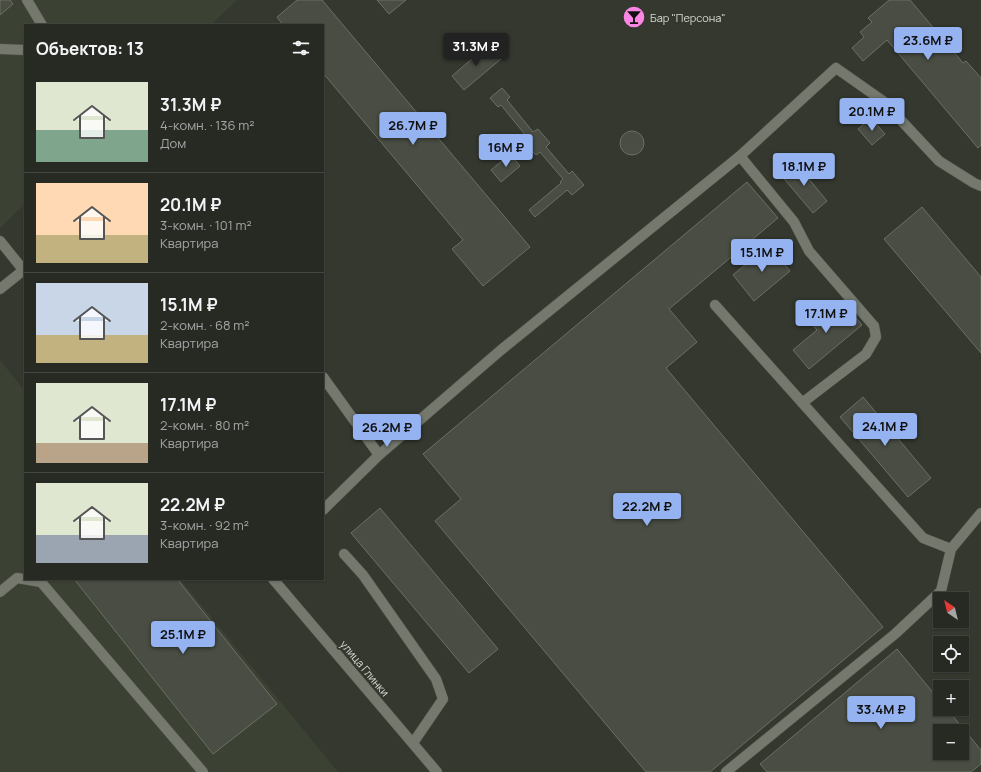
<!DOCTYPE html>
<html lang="ru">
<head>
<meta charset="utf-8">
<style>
	:root { --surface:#272a23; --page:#333630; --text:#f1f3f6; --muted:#a4a7a6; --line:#434641; --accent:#95b2f1 }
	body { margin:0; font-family:Manrope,sans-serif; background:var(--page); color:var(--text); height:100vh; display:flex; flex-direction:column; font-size:15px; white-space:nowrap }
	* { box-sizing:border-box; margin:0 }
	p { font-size:13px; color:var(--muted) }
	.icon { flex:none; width:22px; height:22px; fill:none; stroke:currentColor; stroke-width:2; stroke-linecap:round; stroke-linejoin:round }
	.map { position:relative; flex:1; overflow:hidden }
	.sheet { position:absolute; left:24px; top:24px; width:300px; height:556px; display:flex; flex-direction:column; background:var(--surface); border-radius:0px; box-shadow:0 1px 3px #0004,0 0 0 1px var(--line) }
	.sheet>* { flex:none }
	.needle { width:26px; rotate:325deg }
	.buttons { position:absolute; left:933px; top:592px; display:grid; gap:8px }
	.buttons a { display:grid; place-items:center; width:36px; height:36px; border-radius:0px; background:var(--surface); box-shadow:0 1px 3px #0004,0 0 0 1px var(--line); font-size:20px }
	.price { position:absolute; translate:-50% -34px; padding:0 9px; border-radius:4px; background:var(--accent); color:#111; font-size:13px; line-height:26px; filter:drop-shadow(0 1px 2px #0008) }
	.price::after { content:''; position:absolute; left:50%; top:24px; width:12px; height:9px; margin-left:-6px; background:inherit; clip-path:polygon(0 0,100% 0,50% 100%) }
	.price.on { background:#222; color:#fff }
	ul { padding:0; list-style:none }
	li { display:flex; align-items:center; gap:12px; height:100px; padding:0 12px }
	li+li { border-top:1px solid var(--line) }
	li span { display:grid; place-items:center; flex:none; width:112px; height:80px; border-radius:0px; color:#555 }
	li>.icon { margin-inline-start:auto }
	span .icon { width:48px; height:48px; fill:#fffc; stroke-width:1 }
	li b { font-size:17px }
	h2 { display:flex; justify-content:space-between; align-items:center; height:48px; padding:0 12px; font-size:17px }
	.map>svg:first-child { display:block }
</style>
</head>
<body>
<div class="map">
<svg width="981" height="772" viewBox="0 0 981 772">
	<rect width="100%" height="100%" fill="#34382f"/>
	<path fill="#3c4233" d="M0,0H237L211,25H25V204L0,228Z
		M0,360L25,391V579H180L338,772H0Z"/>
	<path fill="#494d43" stroke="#6b7065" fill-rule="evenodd" d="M0,0H10L13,4L0,15Z
		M297,0H322L530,247L483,286L452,249L463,240L323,73V25H283L277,17Z
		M377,0H406L389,14Z
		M889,0H910L963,63L966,61L981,78V145L978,148L887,40L863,61L852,48L864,37L860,32L872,22L868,18Z
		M488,45L501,59L464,90L452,76Z
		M502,88L510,97L507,100L533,132L538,129L550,143L546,147L569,174L572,171L584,185L572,195L567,190L535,217L529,210L561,183L560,182L563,179L540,152L536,155L523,141L527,137L501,105L498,107L490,98Z
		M871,118L885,134L872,145L858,129Z
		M620 143a12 12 0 1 1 24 0a12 12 0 1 1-24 0Z
		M510,154L520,166L501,182L491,170Z
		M795,162L827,201L813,213L780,174Z
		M747,182L778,218L669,309L697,342L666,368L883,627L710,772H646L435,521L461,499L423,454Z
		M922,207L981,277V353L884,239Z
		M769,245L790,271L754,301L733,275Z
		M821,304L832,317L846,306L862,325L809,369L793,350L817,330L806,317Z
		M863,397L931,478L908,497L840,417Z
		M380,508L498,649L469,673L351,533Z
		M74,579H177L277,704L213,754Z
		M897,649L940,701V709H947L981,750V764L971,772H767L760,764ZM940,731H962V753H940Z"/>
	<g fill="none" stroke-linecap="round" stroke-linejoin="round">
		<g stroke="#51534c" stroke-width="11">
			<path id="minor" d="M27,0L42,25
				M0,49L25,50
				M740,156L794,222L809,251L874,326L876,337L866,354L802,403
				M0,241L25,272
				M0,289L25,269
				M715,305L923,538L951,549
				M323,377L379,455L323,510
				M379,455L501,350L740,156L836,68L883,101L939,161L974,183L981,186
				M344,554L363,575L436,679L443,699L413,743
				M273,579L437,772
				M0,592L17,578L41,582L203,772
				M726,772L895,634L941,591L951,549L981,513"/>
		</g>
		<use href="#minor" stroke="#74786d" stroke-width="10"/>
	</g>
	<defs>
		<g id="bar-disc" transform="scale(1.15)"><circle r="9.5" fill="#fc86e3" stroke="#34382f"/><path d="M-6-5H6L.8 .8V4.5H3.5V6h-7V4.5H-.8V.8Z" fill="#111"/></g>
	</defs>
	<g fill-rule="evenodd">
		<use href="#bar-disc" x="634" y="17"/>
	</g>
	<g text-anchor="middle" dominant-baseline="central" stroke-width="3.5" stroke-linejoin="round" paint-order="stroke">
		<g font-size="11" fill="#d8dad4" stroke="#34382f" text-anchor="start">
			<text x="650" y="17">Бар "Персона"</text>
		</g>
		<g font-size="11" fill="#d8dad4" stroke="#34382f">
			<text transform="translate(365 668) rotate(50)">улица Глинки</text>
		</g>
	</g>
</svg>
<div class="buttons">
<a><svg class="needle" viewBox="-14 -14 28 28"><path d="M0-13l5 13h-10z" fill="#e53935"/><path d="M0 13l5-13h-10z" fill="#a4a7a6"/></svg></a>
<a><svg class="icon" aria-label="locate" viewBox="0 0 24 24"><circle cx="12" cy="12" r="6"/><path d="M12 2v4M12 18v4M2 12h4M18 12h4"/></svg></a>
<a>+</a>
<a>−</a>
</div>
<b class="price" style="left:928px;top:61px">23.6M ₽</b>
<b class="price on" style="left:476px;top:67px">31.3M ₽</b>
<b class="price" style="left:872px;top:132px">20.1M ₽</b>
<b class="price" style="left:413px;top:146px">26.7M ₽</b>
<b class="price" style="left:506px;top:168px">16M ₽</b>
<b class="price" style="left:804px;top:187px">18.1M ₽</b>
<b class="price" style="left:762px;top:273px">15.1M ₽</b>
<b class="price" style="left:826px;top:334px">17.1M ₽</b>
<b class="price" style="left:885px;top:447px">24.1M ₽</b>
<b class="price" style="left:387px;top:448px">26.2M ₽</b>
<b class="price" style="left:647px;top:527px">22.2M ₽</b>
<b class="price" style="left:183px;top:655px">25.1M ₽</b>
<b class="price" style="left:881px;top:730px">33.4M ₽</b>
<section class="sheet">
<h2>Объектов: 13<svg class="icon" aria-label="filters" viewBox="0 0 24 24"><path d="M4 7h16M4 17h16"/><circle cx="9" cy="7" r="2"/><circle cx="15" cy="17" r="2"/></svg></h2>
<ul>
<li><span style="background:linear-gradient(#dfe7d0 60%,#7fa58c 0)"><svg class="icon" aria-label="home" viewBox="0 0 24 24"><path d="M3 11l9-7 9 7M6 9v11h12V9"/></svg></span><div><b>31.3M ₽</b><p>4-комн. · 136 m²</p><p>Дом</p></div></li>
<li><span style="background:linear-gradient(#ffd9b3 65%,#c2b280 0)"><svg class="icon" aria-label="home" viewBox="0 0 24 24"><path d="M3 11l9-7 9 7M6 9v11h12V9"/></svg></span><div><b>20.1M ₽</b><p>3-комн. · 101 m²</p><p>Квартира</p></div></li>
<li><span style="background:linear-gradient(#c9d6e8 65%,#c2b280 0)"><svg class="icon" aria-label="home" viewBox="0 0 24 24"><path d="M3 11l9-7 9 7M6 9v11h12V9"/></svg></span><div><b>15.1M ₽</b><p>2-комн. · 68 m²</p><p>Квартира</p></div></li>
<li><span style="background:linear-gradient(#dfe7d0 75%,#b9a48a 0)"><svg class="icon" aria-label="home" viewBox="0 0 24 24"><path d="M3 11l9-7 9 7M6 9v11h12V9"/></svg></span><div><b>17.1M ₽</b><p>2-комн. · 80 m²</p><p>Квартира</p></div></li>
<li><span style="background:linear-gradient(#dfe7d0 65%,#9aa5b1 0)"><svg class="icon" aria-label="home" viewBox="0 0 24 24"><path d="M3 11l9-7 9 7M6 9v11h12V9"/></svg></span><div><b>22.2M ₽</b><p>3-комн. · 92 m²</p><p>Квартира</p></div></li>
</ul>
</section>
</div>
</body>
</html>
